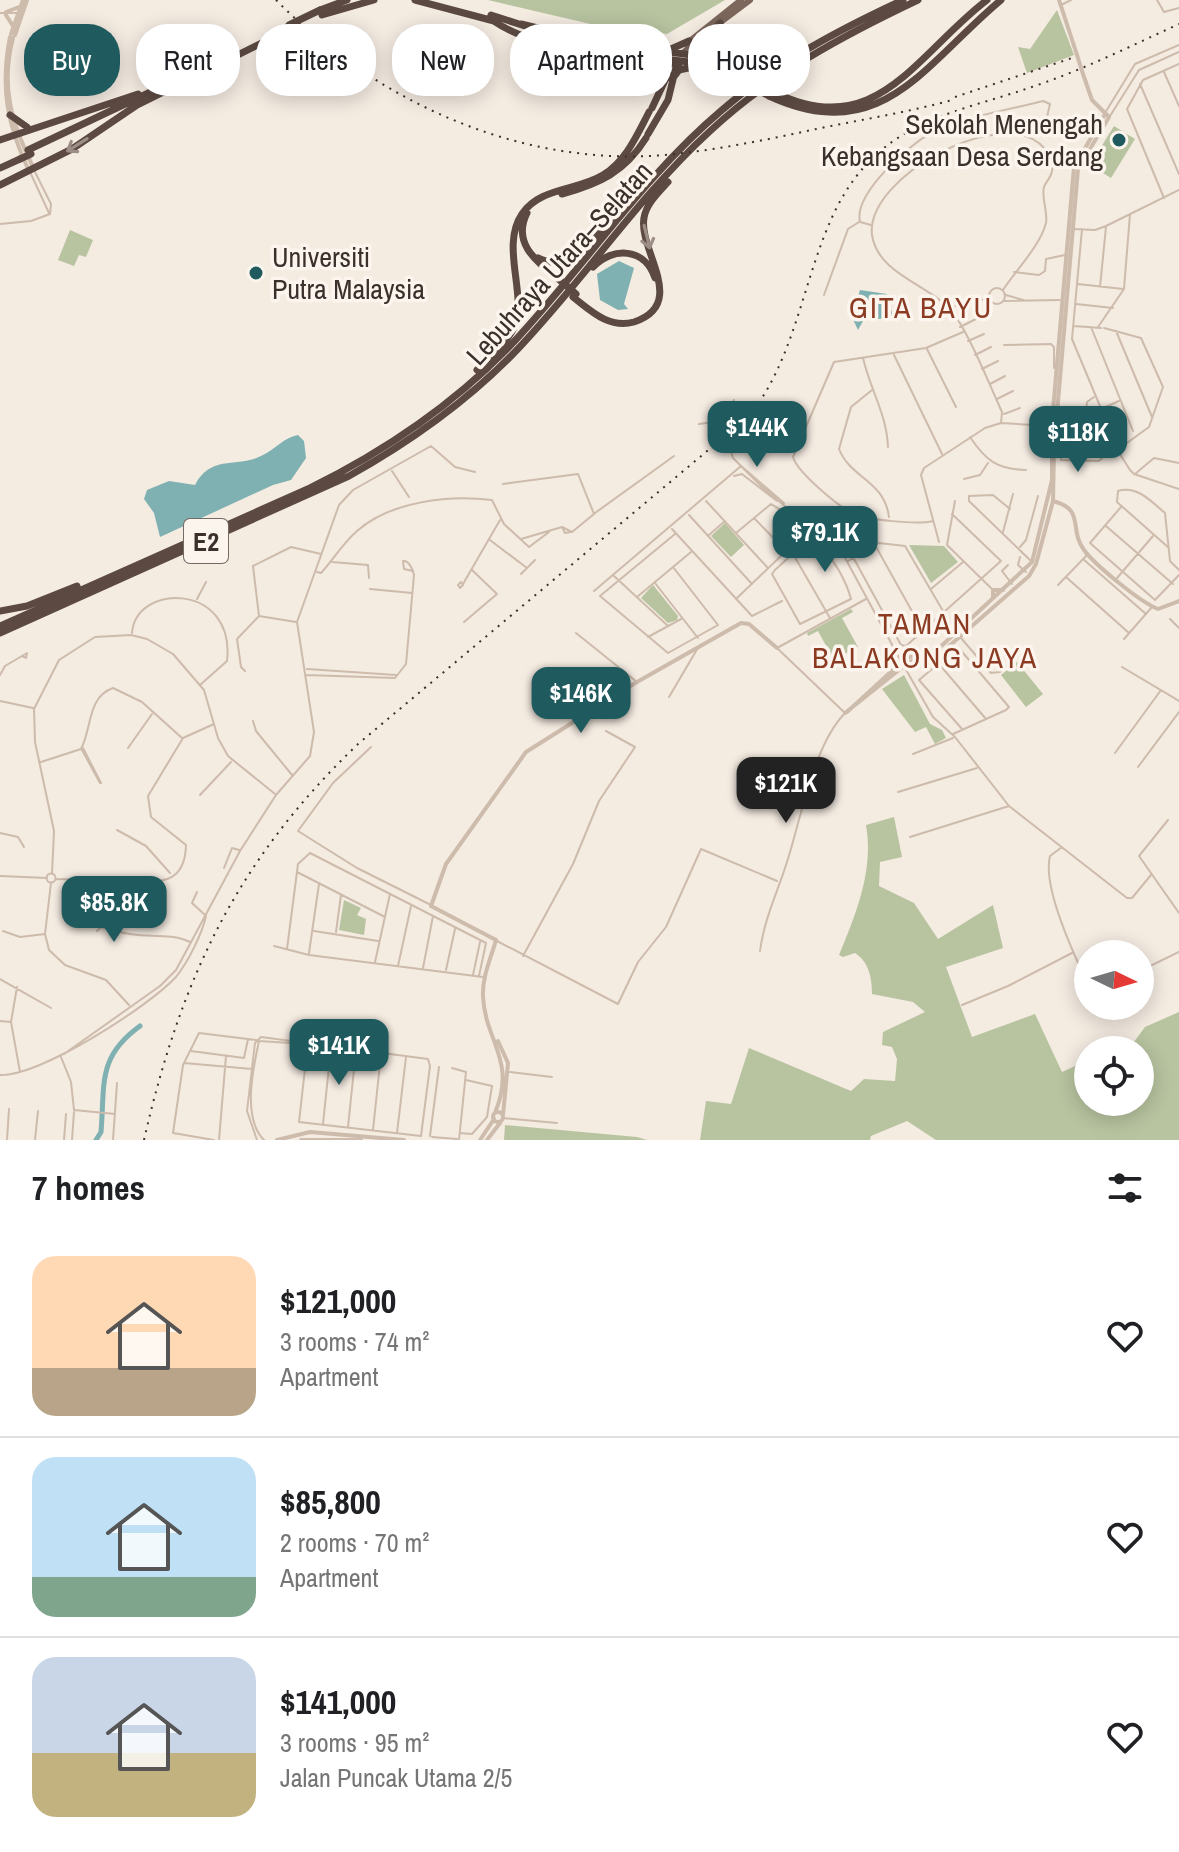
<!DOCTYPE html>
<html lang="en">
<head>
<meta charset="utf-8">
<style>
	:root { --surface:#fff; --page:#f2f2f2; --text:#202124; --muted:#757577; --line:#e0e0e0; --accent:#1f5a5e }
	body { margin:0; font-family:"Archivo Narrow",sans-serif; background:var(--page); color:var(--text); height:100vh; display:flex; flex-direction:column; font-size:30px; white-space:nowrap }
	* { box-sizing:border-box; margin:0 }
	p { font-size:26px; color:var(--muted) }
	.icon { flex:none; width:44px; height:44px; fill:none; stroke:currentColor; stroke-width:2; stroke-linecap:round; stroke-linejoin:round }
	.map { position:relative; height:1140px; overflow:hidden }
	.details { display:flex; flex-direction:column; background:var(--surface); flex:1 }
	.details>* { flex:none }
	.top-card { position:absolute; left:24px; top:24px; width:1132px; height:72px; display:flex; gap:16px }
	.needle { width:52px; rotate:95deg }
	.controls { position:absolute; left:1074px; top:940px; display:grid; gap:16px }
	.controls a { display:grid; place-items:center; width:80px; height:80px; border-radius:50%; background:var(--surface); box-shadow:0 4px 20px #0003; font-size:40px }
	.price { position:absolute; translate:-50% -68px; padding:0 18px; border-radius:16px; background:var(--accent); color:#fff; font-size:26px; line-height:52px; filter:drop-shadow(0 2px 4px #0008) }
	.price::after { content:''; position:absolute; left:50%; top:48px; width:24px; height:18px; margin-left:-12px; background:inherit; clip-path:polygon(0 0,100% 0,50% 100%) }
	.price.active { background:#222; color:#fff }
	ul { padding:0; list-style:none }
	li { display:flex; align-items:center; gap:24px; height:200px; padding:0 32px }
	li+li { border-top:2px solid var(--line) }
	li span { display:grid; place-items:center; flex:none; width:224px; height:160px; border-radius:24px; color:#555 }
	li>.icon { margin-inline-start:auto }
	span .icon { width:96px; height:96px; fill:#fffc; stroke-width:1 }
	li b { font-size:34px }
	h2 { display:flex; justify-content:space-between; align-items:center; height:96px; padding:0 32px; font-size:34px }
	.pill { padding:0 28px; border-radius:32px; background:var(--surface); box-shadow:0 4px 20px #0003; font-size:28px; line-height:72px }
	.pill.active { background:var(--accent); color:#fff }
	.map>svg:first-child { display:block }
</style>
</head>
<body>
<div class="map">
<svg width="1179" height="1140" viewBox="0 0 1179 1140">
	<rect width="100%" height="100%" fill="#f4ebe1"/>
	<path fill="#b8c4a0" d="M488,0H725L667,34L599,26Z
		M1057,10L1074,55L1027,73L1018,47L1030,49Z
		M1114,126L1135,139L1111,178L1090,165Z
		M70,230L93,240L86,257L79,255L74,266L58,260Z
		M725,523L744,545L731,557L711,536Z
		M909,545L944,546L958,562L931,583Z
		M653,585L678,616L677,620L668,623L641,598Z
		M851,609L853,612L842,618L858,647L834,660L818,631L808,636L807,633Z
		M1017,662L1043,694L1026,707L1001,675Z
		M904,675L930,724L942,730L946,738L935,744L926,727L915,732L882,689Z
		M894,817L902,857L880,862L879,886L914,903L938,939L993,905L1003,948L946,967L972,1037L1035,1014L1062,1072L1088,1060V1102H1140V1050H1109L1134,1042L1145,1027L1179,1012V1140H936L907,1121L871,1136L870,1140H700L706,1101L731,1104L749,1048L851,1091L864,1079L895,1081L897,1059L892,1047L882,1045L883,1032L925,1012L913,1002L872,994C872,978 869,962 855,953L843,957L839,955C856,914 874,870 866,825Z
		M344,900L361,908L357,915L366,919L364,935L339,930Z
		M505,1125L637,1137L647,1140H504Z"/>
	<path fill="#7fb0b2" d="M619,261L634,268L624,304L628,309L618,310L600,300L597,274Z
		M860,290L887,294L893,317L863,321L858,330L852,317Z
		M298,435L304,441L306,458L291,480L273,485L160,537L154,513L144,499L147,490L169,481L195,485C211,454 238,468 261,456C276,449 283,438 298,435Z"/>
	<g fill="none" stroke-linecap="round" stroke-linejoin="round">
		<path stroke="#7fb0b2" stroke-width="5" d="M96,1140L101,1132C105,1084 97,1057 140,1026"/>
		<path stroke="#cdbbac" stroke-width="2" d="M1157,0L1164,12L1179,8
			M1061,5L1071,0
			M0,13H19
			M1164,72L1179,106
			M1140,84L1179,174
			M1105,113L1135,64L1179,45
			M1110,116L1139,70L1179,52
			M1028,133L1035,124L1047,117L1066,126L1086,130
			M30,172L49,213
			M35,172L51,204L50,214
			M1164,198L1127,109L1143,80L1179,64
			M0,224L31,221L50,214
			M871,225L860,222C853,194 911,142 935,131C968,116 1008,110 1043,101L1050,104L1047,117
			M1073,229L1095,230L1106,226L1179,190
			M1082,229L1072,339L1120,454L1130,470
			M1014,272L1039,275L1045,271L1046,259L1065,255
			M1078,284L1123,289
			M1100,287L1106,227
			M989 296a8 8 0 1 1 16 0a8 8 0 1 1-16 0Z
			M824,295L848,229L859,222
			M1006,295L1023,300
			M932,299L931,308L941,315
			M1003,301L1060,300
			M1076,304L1113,308
			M952,309L959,302L989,299
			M932,317L951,314
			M1074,326L1101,328
			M960,327L980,317
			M1091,327L1133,431
			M1098,327L1124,289L1130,214
			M1104,328L1141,338L1163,387L1149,427L1120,448
			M1116,331L1152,417
			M968,341L984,334
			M1004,345L1051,344L1054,347V368
			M927,349L956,407
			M894,355L942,454
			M975,355L991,347
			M863,358C870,389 887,415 888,447
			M982,369L998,361
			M990,384L1005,376
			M872,390L851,407L839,449C851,479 884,480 889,517
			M997,399L1013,391
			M1103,408L1119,401
			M1004,414L1020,408
			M1001,423L1002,412C990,386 967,328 950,309C927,284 878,274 872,235C865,176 1007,101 1045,149C1050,155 1054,163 1052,171C1051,178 1046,181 1044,187C1041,197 1048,212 1046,223C1040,246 1016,270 1003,290
			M699,424L721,421L734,400
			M1085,425L1099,426L1103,457L1099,461L1061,460L1064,414H1086
			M970,437C986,461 997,469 1026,470
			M1082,461L1087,402L1094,397
			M392,471L409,497
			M1134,474L1130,470L1134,474L1179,489
			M1135,474L1154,458L1179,463
			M734,476L742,474L777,501
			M964,479L980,475L988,463
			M503,484L578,474L594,514L572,532L562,527L521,539
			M761,486L844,556L902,663
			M706,501L767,567
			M955,501L947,545L993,590
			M1121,507L1090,543L1155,600L1179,575
			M1010,509L993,495L969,496V501L1031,561
			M595,513L674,456
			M689,515L752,584
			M754,518L786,551
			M933,521C917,525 867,520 852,513C838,506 797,472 793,457L834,362L926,348L963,332
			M1106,526L1173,584
			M562,527L565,533L571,532
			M672,529L752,616L782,601
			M1003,532L1013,494
			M736,533L771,504C805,524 841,561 851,599L800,624L772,574L775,570L811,537L814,533
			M709,535L725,521
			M490,540L527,568
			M939,542L921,475L924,468L985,428L1001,423L1033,425
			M875,545L923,631
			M1020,547L1026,540L1038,496
			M1169,548L1117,502L1118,491C1137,485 1152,502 1165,513L1170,561L1179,570
			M793,554L830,618
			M853,557L901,645L906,646L1001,561L952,514
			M1020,557L1018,565L1026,572
			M1083,559L1146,614
			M848,561L879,543L905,546L943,611
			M332,562L368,565L369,578
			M1008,565L1002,571L1012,584
			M673,567L718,625L668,653L600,596L675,534
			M317,572L321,573C333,560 343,543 357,531C391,501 449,495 492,500L504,524L529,547L549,532
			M521,574L535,560
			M614,576L668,626
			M1066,577L1129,633
			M1117,578L1153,536
			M461,582L463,585L460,588L458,585Z
			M655,583L698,638
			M463,584L500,520
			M1058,585L1088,554
			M370,589L412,593
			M931,589L963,562
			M594,591L741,466L784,503
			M637,597L691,552
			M197,599L206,582
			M736,599L810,528
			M1170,619L1179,628
			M296,622L259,616L253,566L291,547L321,554
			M464,622L497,594L472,570
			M132,633C136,582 236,583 227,661L200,685
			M576,633L637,682
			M648,637L681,619
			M961,638L991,673L1000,672L1014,659
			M1124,639L1152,607
			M939,664L986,719
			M1122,667L1179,701
			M905,668L933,717L955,737L1009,806L1127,898H1132L1151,875
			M307,669L396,675
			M245,671L241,667L237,639L258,617
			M0,675L5,666L27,653L26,658L22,656
			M306,675L395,678L406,664L414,575C413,570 409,560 403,561L404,569L413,571
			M669,697L699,646
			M0,701L33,708
			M253,721L256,731L292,775
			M953,734L1006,710L1009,707L958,647L919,680L962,729
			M371,747L333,783L298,831L357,868L429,904
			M83,748L101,783
			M128,748L152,714
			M82,750L100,783
			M1115,753L1161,690
			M913,754L953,738
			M41,762L81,749C92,729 87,697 113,688L142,702L182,738
			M1138,767L1179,712
			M802,791L817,760
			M898,792L977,768
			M200,795L231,762
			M1168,820L1139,856L1179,913
			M117,830L146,846L170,873
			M0,833L18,837L24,847
			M910,837L1009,806
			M1062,847L1050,856C1042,887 1074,955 1088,984
			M224,868L232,848L239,850
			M297,872L385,917
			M46.5 878a4.5 4.5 0 1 1 9 0a4.5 4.5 0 1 1-9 0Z
			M52,874L54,831L35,742L34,709L59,660L95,637L131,635L147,639L173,654L204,690L218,738L228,756L275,794
			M0,876L47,878
			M56,879C75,880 94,878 113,878C143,879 185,895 186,845L151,817L148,796L183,738L214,724
			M51,883L45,934L49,950L65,965L106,980L129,1005
			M118,887L104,913L117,931C141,940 167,931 190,942
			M197,892L192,903L205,915
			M104,912L99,905L107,903
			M3,931L20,937L45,934
			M97,931L101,927L116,931
			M314,931L378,941
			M336,932L341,895
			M497,941L618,1004L638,962L666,927L701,849L777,881
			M274,946L309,955L483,977
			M287,949L298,864L310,853L486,943L479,976
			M760,951C764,919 778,891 787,862C801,819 813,746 845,713L777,648L866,599
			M309,953L319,884
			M523,956L573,864L599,801L635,747L606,731
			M375,962L390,894
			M398,966L411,906
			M1148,967L1179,952
			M423,968L433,916
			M446,970L455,929
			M473,975L480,942
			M0,979L51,1008
			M17,987L11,1022L20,1072
			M962,1005L1008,986L1072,953
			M1099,1006L1101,1009
			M0,1021L11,1022
			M191,1051L244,1058L248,1039
			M64,1054L160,986L176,970L240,851L276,795L310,756L314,732L297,622L339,505L353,490L431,446L455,467L475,472
			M61,1057L71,1082L74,1110L115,1114
			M184,1063L252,1069
			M452,1068L466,1072L459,1140
			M510,1072L552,1077
			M0,1075C41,1076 148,1007 176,977C188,962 202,934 206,916
			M503,1118L557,1123
			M323,1124L331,1047
			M348,1127L356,1050
			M373,1130L381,1054
			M397,1133L406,1057
			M460,1133L472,1134L487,1117L492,1086L466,1080
			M430,1136L439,1067
			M432,1137L457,1139
			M7,1140L9,1109
			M35,1140L38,1111
			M64,1140L66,1114
			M72,1140L74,1112
			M113,1140L117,1083
			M214,1140L173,1133L183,1065L199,1033L256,1040
			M219,1140L226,1056
			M257,1140L247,1111L255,1043L261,1037L428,1059L430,1066L421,1136L299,1122L308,1042
			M264,1140C242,1118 253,1069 259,1041L306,1044"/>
		<path stroke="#cdbbac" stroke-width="4" d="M1059,0L1077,55
			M6,12L19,7
			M6,15L13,26
			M11,34L23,0
			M15,35L27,0
			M10,37C0,87 7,125 29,171
			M13,38C0,87 12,124 34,169
			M1053,501C1086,510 1068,528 1084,550C1095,565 1140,602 1158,609L1179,601
			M993,598V590H1003
			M847,712L906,658L937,650L1032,562L1052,480V422L1074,167L1105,114
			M845,713L909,662L940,654L1029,576L1036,564L1053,501L1054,448L1078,169L1109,117L1092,100L1083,74
			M498,1041L508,1063L503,1115
			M493 1117a5 5 0 1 1 10 0a5 5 0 1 1-10 0Z
			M495,1113C517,1060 485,1042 483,996C482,977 491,958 496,940L431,906L446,864L526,752L637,682L741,623L749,624L777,648
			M277,1140L310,1132L404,1140
			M301,1140H361
			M480,1140L494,1119
			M487,1140L500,1123"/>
		<path stroke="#7d675c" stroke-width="6" d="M718,24L750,0
			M686,44L741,0
			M683,53L702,36"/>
		<path stroke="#5c4a42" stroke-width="7" d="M415,0L494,21
			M320,10L347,0
			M322,15L374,0
			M491,15L525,26
			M492,20C538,52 625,59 679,64
			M521,24L601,43L707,57L733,68L748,80
			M547,37L592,50
			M671,49L689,41
			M707,57L700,48L701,41L720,23
			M718,73L732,76
			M729,74L748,85
			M672,79L679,70L697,66
			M772,91C876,144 915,55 987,0
			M769,96C882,148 924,64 1001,0
			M652,108L668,74
			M10,115L27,127
			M648,134L668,100L677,63
			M0,140L138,94
			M28,150L178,79
			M0,168L20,159
			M0,185L72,149L137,105L292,28
			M562,194C599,184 625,172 646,138
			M527,213C511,245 539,263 561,281
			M538,258C571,274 591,242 611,219
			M593,267C613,246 645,248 655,278
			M573,297C591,311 609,329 634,322C689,304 638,250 644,218C646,204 659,192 668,182
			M477,370C490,356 510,341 516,323C525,289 501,245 522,214C540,187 577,191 603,175C626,161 637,135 649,112
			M0,611L27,606L77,586
			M0,626L310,488C383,452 450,407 507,349C581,272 640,179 722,110C776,63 838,30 903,0
			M0,633L349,476C408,443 465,403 513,354C582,283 636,199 709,132C771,74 842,36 918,0"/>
		<path stroke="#3b302b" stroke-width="2" stroke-dasharray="2 6" stroke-linecap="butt" d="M276,0C377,102 520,167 665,155C718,150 770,139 821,128C865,119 909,112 952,100
			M955,97L1084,54
			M144,1140C181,978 237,860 358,744L750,415C797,355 803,276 836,209C883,116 959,114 1046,82C1091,66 1135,44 1179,24"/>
		<path stroke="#cdbbac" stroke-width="2" d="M721,421L733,458L761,486"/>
		<path stroke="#cdbbac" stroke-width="4" d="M1077,55L1083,74"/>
		<path stroke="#5c4a42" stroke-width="7" d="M289,25L320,10
			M592,50L689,62L726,73
			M750,81L772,91
			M748,85L769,96
			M20,159L31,154
			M561,281L576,294"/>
	</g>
	<defs><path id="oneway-shaft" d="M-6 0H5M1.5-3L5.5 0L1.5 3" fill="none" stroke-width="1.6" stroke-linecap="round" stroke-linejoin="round" transform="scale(2)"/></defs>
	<g stroke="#9c8e87">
		<use href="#oneway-shaft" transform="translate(77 145) rotate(148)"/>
		<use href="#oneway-shaft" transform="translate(647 237) rotate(76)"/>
	</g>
	<g fill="#1f5a5e" stroke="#fbf5ee" stroke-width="3">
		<circle cx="1119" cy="140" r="8"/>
		<circle cx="256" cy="273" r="8"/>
	</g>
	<g text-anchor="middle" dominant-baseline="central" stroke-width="7" stroke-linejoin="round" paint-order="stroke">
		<rect fill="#fbf5ee" stroke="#756b66" stroke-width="2" x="184" y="519" width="44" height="44" rx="6"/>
		<g font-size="26" font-weight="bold" fill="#3b302b">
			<text x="206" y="541">E2</text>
		</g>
		<g font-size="28" fill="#3b302b" stroke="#fbf5ee" text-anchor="end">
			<text x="1103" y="124">Sekolah Menengah<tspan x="1103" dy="32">Kebangsaan Desa Serdang</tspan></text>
			<text x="272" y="257" text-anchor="start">Universiti<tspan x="272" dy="32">Putra Malaysia</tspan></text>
		</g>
		<g font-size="28" fill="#3b302b" stroke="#fbf5ee">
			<text transform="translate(559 263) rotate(-48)">Lebuhraya Utara–Selatan</text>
		</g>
		<g font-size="30" letter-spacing="2" fill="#8c3b22" stroke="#fbf5ee">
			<text x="921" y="307">GITA BAYU</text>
			<text x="925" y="623">TAMAN<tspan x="925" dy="34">BALAKONG JAYA</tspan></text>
		</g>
	</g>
</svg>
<div class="controls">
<a><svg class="needle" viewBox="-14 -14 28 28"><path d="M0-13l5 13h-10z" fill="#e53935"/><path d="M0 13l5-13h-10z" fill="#757577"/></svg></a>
<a><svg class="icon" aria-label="locate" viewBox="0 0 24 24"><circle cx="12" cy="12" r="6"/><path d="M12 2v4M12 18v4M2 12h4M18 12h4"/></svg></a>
</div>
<b class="price" style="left:757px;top:469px">$144K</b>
<b class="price" style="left:1078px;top:474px">$118K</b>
<b class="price" style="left:825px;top:574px">$79.1K</b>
<b class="price" style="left:581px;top:735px">$146K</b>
<b class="price active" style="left:786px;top:825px">$121K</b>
<b class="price" style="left:114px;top:944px">$85.8K</b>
<b class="price" style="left:339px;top:1087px">$141K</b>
<div class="top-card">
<a class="pill active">Buy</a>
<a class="pill">Rent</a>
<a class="pill">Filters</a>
<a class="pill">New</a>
<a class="pill">Apartment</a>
<a class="pill">House</a>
</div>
</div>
<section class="details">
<h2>7 homes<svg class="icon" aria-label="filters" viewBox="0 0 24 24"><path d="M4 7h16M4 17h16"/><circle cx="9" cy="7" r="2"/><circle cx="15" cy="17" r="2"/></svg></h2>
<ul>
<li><span style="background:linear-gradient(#ffd9b3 70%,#b9a48a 0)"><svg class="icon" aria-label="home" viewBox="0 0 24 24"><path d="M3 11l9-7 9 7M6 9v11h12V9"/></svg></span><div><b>$121,000</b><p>3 rooms · 74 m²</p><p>Apartment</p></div><svg class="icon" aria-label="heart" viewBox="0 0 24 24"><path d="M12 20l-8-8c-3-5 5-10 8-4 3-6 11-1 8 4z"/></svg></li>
<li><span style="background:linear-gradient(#bfe0f5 75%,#7fa58c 0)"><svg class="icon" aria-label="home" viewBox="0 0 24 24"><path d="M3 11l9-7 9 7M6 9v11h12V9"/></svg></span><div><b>$85,800</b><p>2 rooms · 70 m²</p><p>Apartment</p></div><svg class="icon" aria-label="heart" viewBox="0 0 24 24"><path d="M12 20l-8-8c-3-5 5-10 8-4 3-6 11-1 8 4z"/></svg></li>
<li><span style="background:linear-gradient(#c9d6e8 60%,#c2b280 0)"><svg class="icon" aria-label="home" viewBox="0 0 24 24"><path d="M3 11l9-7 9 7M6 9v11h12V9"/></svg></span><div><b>$141,000</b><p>3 rooms · 95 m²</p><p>Jalan Puncak Utama 2/5</p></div><svg class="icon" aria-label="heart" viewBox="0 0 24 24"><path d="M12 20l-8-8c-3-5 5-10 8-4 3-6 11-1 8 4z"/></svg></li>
</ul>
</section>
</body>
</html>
